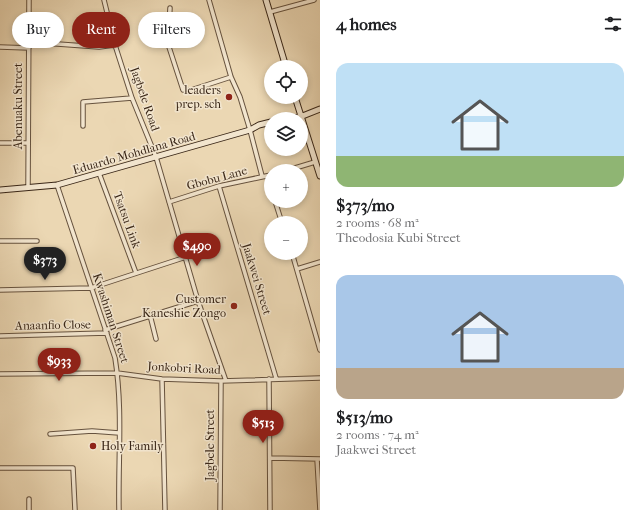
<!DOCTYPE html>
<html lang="en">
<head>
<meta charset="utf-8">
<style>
	:root { --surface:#fff; --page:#f6f6f6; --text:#202124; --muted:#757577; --accent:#8f2418 }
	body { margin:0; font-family:"IM FELL French Canon",serif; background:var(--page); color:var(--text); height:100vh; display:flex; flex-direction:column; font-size:15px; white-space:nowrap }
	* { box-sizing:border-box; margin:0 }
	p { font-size:13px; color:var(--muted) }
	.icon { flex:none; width:22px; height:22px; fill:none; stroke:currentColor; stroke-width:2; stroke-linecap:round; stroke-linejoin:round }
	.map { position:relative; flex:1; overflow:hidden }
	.drawer { display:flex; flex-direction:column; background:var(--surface); width:320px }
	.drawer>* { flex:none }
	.banner { position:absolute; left:12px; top:12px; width:248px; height:36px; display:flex; gap:8px }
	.tools { position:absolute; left:264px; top:60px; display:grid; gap:8px }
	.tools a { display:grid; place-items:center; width:44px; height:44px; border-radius:50%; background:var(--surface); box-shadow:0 2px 6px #0003; font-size:20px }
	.price { position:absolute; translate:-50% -34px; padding:0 9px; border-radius:14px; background:var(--accent); color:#fff; font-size:13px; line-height:26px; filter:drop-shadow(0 1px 2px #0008) }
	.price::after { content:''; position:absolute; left:50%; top:24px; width:12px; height:9px; margin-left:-6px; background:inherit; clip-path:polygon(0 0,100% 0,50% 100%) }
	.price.active { background:#222; color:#fff }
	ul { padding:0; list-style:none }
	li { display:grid; align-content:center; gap:8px; height:212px; padding:0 16px }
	li span { display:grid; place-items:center; height:124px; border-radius:12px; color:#555 }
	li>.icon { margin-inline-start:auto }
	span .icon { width:72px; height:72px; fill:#fffc; stroke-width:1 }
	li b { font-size:17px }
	h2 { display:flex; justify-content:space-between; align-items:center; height:48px; padding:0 16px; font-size:17px }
	.tag { padding:0 14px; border-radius:18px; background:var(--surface); box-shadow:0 2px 6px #0003; font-size:14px; line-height:36px }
	.tag.active { background:var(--accent); color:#fff }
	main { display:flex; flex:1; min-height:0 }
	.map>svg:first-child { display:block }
</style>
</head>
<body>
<main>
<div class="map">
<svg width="320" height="510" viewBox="0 0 320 510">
	<rect width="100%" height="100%" fill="#ebd7b3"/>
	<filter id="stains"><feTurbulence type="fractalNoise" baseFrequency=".005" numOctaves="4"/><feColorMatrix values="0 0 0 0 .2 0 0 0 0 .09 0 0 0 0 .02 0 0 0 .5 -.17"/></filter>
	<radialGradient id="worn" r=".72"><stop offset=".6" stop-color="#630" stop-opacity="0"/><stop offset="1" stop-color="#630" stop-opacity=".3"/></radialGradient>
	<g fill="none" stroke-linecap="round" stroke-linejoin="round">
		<g stroke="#66523e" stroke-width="5.5">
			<path id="street" d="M104,0L115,45L132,98L156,157L198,301L226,381
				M209,0L231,77L240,97L250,130L262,176
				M170,8L168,44L183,90H191L231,77
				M270,12L314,0
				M30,42L99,47L115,45
				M0,47L29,48
				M83,126V102L132,98
				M0,143H28
				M285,171L315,162
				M99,173L136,273
				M267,176L271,187
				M57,185L115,358C123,408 118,460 119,510
				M219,186L276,378
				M28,187L29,0
				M275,201L282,223
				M169,202L219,186L271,175
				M0,241H37
				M292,253L320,350
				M297,269L320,262
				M0,290L91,288L186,257
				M150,315L156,339
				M105,330L198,301
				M0,336L107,333
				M0,374L117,373L162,379L221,381L320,378
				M162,379L165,510
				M269,379L270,510
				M50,434L92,431L119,433
				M271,458L320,459
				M317,459L320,510
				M0,468H73L75,510
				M29,510V499
				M220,510L221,381"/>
		</g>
		<g stroke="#392617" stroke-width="7">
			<path id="secondary" d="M266,0L286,67
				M295,97L320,176
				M281,119L300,117L320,109
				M0,190L57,185L250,130L259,125L271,122"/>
		</g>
		<use href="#street" stroke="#f2e5ce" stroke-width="3.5"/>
		<use href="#secondary" stroke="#f2e5ce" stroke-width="5"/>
	</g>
	<g fill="#8f2418" stroke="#f2e5ce" stroke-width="1.5">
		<circle cx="229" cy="97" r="4"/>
		<circle cx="234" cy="306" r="4"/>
		<circle cx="93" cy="446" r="4"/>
	</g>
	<g text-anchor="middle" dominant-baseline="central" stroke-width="3" stroke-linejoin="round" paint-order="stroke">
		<g font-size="12" fill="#392617" stroke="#f2e5ce" text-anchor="end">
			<text x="221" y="90">leaders<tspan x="221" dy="14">prep. sch</tspan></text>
			<text x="226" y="299">Customer<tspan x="226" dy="14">Kaneshie Zongo</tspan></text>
			<text x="101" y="446" text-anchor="start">Holy Family</text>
		</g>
		<g font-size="12" fill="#392617" stroke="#f2e5ce">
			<text transform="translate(145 99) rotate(71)">Jagbele Road</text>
			<text transform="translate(18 106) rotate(-90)">Abenuaku Street</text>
			<text transform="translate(134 153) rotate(-16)">Eduardo Mohdlana Road</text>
			<text transform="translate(217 178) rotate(-15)">Gbobu Lane</text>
			<text transform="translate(127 220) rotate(70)">Tsatsu Link</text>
			<text transform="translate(257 279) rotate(73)">Jaakwei Street</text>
			<text transform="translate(111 318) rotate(72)">Kwashiman Street</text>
			<text transform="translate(53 325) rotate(-1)">Anaanfio Close</text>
			<text transform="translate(184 368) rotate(3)">Jonkobri Road</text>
			<text transform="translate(210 445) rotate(-90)">Jagbele Street</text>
		</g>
	</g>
	<rect width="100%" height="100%" filter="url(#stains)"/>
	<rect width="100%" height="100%" fill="url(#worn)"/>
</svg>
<div class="tools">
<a><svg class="icon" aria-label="locate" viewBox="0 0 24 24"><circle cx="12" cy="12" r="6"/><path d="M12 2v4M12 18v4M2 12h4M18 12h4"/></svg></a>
<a><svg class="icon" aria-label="layers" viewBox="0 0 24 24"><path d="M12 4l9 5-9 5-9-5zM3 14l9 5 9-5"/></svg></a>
<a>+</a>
<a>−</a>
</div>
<b class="price" style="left:197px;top:267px">$490</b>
<b class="price active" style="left:45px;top:281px">$373</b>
<b class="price" style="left:59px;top:382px">$933</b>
<b class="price" style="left:263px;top:444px">$513</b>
<div class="banner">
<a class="tag">Buy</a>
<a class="tag active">Rent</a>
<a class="tag">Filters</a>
</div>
</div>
<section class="drawer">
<h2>4 homes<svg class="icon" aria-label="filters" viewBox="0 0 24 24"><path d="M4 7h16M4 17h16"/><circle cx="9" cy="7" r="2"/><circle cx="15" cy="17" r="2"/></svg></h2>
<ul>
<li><span style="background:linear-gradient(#bfe0f5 75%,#8fb573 0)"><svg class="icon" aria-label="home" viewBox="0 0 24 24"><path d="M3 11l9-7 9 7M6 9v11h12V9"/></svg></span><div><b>$373/mo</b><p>2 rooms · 68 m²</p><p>Theodosia Kubi Street</p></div></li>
<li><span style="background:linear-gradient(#a9c7e8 75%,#b9a48a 0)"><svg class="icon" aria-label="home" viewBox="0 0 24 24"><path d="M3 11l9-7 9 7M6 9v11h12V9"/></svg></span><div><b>$513/mo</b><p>2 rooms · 74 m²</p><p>Jaakwei Street</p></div></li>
</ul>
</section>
</main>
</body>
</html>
